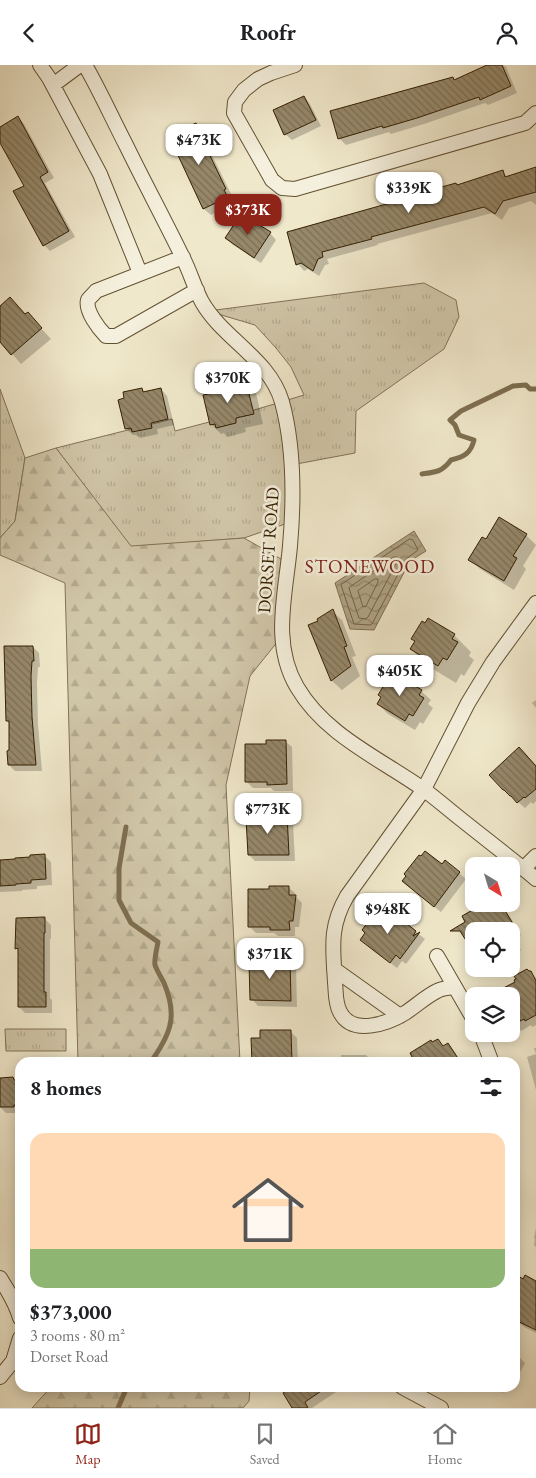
<!DOCTYPE html>
<html lang="en">
<head>
<meta charset="utf-8">
<style>
	:root { --surface:#fff; --page:#f2f2f2; --text:#202124; --muted:#757577; --line:#e0e0e0; --accent:#8f2418 }
	body { margin:0; font-family:"EB Garamond",serif; background:var(--page); color:var(--text); height:100vh; display:flex; flex-direction:column; font-size:19px; white-space:nowrap }
	* { box-sizing:border-box; margin:0 }
	p { font-size:16px; color:var(--muted) }
	.icon { flex:none; width:28px; height:28px; fill:none; stroke:currentColor; stroke-width:2; stroke-linecap:round; stroke-linejoin:round }
	.map { position:relative; flex:1; overflow:hidden }
	.side { position:absolute; left:15px; top:992px; width:505px; height:335px; display:flex; flex-direction:column; background:var(--surface); border-radius:15px; box-shadow:0 2px 12px #0003 }
	.side>* { flex:none }
	.needle { width:32px; rotate:142deg }
	.fabs { position:absolute; left:465px; top:792px; display:grid; gap:10px }
	.fabs a { display:grid; place-items:center; width:55px; height:55px; border-radius:10px; background:var(--surface); box-shadow:0 2px 12px #0003; font-size:25px }
	.price { position:absolute; translate:-50% -42px; padding:0 11px; border-radius:10px; background:#fff; color:#222; font-size:16px; line-height:32px; filter:drop-shadow(0 1px 2px #0008) }
	.price::after { content:''; position:absolute; left:50%; top:30px; width:15px; height:11px; margin-left:-8px; background:inherit; clip-path:polygon(0 0,100% 0,50% 100%) }
	.price.selected { background:var(--accent); color:#fff }
	ul { padding:0; list-style:none }
	li { display:grid; align-content:center; gap:10px; height:265px; padding:0 15px }
	li+li { border-top:1px solid var(--line) }
	li span { display:grid; place-items:center; height:155px; border-radius:15px; color:#555 }
	li>.icon { margin-inline-start:auto }
	span .icon { width:90px; height:90px; fill:#fffc; stroke-width:1 }
	li b { font-size:21px }
	h2 { display:flex; justify-content:space-between; align-items:center; height:60px; padding:0 15px; font-size:21px }
	header { display:flex; justify-content:space-between; align-items:center; height:65px; padding:0 15px; background:var(--surface); font-size:22px; font-weight:700 }
	.tab-bar { display:flex; justify-content:space-around; align-items:center; height:70px; border-top:1px solid var(--line); background:var(--surface); font-size:14px; color:var(--muted) }
	.tab-bar a { display:grid; justify-items:center; gap:2px }
	.tab-bar .selected { color:var(--accent) }
	.map>svg:first-child { display:block }
</style>
</head>
<body>
<header><svg class="icon" aria-label="back" viewBox="0 0 24 24"><path d="M15 5l-7 7 7 7"/></svg>Roofr<svg class="icon" aria-label="person" viewBox="0 0 24 24"><circle cx="12" cy="8" r="4"/><path d="M4 21q1-7 8-7t8 7"/></svg></header>
<div class="map">
<svg width="536" height="1343" viewBox="0 0 536 1343">
	<defs>
		<pattern id="grass-tufts" width="24" height="20" patternUnits="userSpaceOnUse" patternTransform="scale(1.25)"><rect width="24" height="20" fill="#d0c6a8"/><path d="M3 7l-1-3M5 7V3M7 7l1-3M15 17l-1-3M17 17v-4M19 17l1-3" fill="none" stroke="#b3aa8f"/></pattern>
		<pattern id="forest-firs" width="22" height="20" patternUnits="userSpaceOnUse" patternTransform="scale(1.25)"><rect width="22" height="20" fill="#d0c6a8"/><path d="M5 1l3.5 6h-7zM16 11l3.5 6h-7z" fill="#b3aa8f"/></pattern>
		<pattern id="water-waves" width="16" height="10" patternUnits="userSpaceOnUse" patternTransform="scale(1.25)"><rect width="16" height="10" fill="#b0a486"/><path d="M0 5q4-4 8 0t8 0" fill="none" stroke="#90856b"/></pattern>
		<pattern id="building-back-hatch" width="6" height="6" patternUnits="userSpaceOnUse" patternTransform="scale(1.25)"><rect width="6" height="6" fill="#96886a"/><path d="M-1 5l2 2M0 0l6 6M5-1l2 2" fill="none" stroke="#7b6f55"/></pattern>
	</defs>
	<rect width="100%" height="100%" fill="#f0e8cb"/>
	<filter id="stains"><feTurbulence type="fractalNoise" baseFrequency=".004" numOctaves="4"/><feColorMatrix values="0 0 0 0 .2 0 0 0 0 .09 0 0 0 0 .02 0 0 0 .5 -.17"/></filter>
	<radialGradient id="worn" r=".72"><stop offset=".6" stop-color="#630" stop-opacity="0"/><stop offset="1" stop-color="#630" stop-opacity=".3"/></radialGradient>
	<path fill="url(#grass-tufts)" stroke="#827254" d="M424,218L456,235L459,252L444,284L356,346L355,388L291,400V457L244,473L131,482L56,383L172,354L175,366L251,346L304,330L291,302L276,283L255,260L208,246Z
		M0,324L25,393L15,456L0,473Z
		M5,964H66V986H6Z"/>
	<path fill="url(#forest-firs)" stroke="#827254" d="M56,383L131,481L244,473L288,498L282,571L250,611L226,720L240,997H78L65,518L0,490V473L15,456L25,393Z
		M50,1323H250L249,1336L243,1343H32Z"/>
	<path fill="url(#water-waves)" stroke="#7e6f50" d="M414,466L426,486L410,496L374,565L350,564L335,518Z"/>
	<path fill="#0003" d="M490,0H503L506,2L517,28L488,40L485,38L424,59L391,69L389,67L346,80L339,73L453,13L455,15Z
		M304,32L310,39L321,61L292,75L285,69Z
		M18,52L24,59L54,113L45,118L75,172L50,186L44,180L25,121L0,76V64Z
		M196,59L202,66L209,80H207L232,131L230,132L234,139L211,150L204,144L171,71Z
		M536,102V140L531,136L509,143L502,155L492,148L377,179L378,180L327,194L329,199L325,200L319,211L308,204L304,206L298,199L289,168L457,121L502,107L508,112Z
		M270,168L276,175L261,198L233,180L226,173Z
		M10,234L26,250L28,249L51,274L21,299L0,275V242Z
		M226,319L230,322L246,319L256,328L263,359L245,363L246,367L227,372L224,368L221,369L211,359L210,330Z
		M142,324L146,328L161,324L167,331L174,360L157,364L158,369L140,373L136,370H133L126,364L120,335Z
		M526,470L536,480L523,501L526,504L514,525L480,504L470,494L486,476Z
		M332,546L342,555L356,591L352,592L360,611L342,625L332,616L310,561L319,557Z
		M454,570L471,587L469,591L474,595L464,611L461,609L456,618L428,601L411,584L416,577L413,574Z
		M33,582L39,588L40,602H38L37,618L38,660L42,706H15L9,700L11,687L10,659L7,656Z
		M421,626L431,635L428,639L433,643L423,659L420,657L415,665L388,649L378,639L382,632Z
		M536,635V643L532,638Z
		M285,676L292,682L293,726H274L271,723H253L247,717L267,680Z
		M536,702V736L533,739L531,737L525,743L504,725Z
		M287,751L293,757L295,796H255L249,790Z
		M44,790L51,797L52,820L37,821V824L22,825V826L0,827V798Z
		M442,800L459,808L466,814L441,847L410,823Z
		M288,822L295,828V831L302,838L299,862H295V871H278L274,868H256L250,862L270,825Z
		M486,839H491L498,847L502,844L509,850L521,870L514,874L521,885L511,891V866H474L464,852Z
		M44,853L51,860V874H50V933L52,935V948H25L19,942V886L16,883Z
		M412,864L425,874L406,899L402,896L397,903L368,881L367,869Z
		M290,896L296,902L297,942L258,941L252,934Z
		M530,907L536,913V960L532,962L531,960L521,966L515,959L511,953V931H500L498,928L516,917Z
		M291,967L297,973L298,998H253L261,974Z
		M438,975L444,982L448,979L454,986L462,998H410L408,994Z
		M534,983H536V1025L527,992L536,989Z
		M341,990H366L368,992H372L377,998H336V993H341Z
		M0,1014H13L16,1017L20,1016V1048H6L0,1042Z
		M536,1163V1182L534,1180L535,1174L534,1173Z
		M515,1213L536,1217V1268L524,1262L515,1254Z
		M515,1288L525,1298L515,1316Z
		M284,1322H333L336,1327L312,1343H294Z
		M492,1322H506L503,1328Z"/>
	<g fill="none" stroke-linecap="round" stroke-linejoin="round">
		<path stroke="#726243" stroke-width="1" d="M410,474L413,475L418,485L406,494L372,559L370,560L354,559L341,520Z
			M394,492H397L398,495L368,552L366,554L359,553L349,523Z
			M375,514H378V517L366,541L363,542L358,526Z"/>
		<path stroke="#7e6f50" stroke-width="5" d="M422,409C436,407 442,407 451,395C464,392 471,388 474,375L459,370L455,360L450,355L461,346L513,321L526,320L530,324H536
			M126,762L119,803V835L131,858L158,877C157,883 154,894 155,900C157,906 161,912 164,918C178,951 171,969 150,998
			M118,1343L127,1322"/>
	</g>
	<path fill="url(#building-back-hatch)" stroke="#341f00" d="M487,0H502L511,21L480,35L479,32L417,53L383,63L382,61L338,74L330,46L453,12L454,15Z
		M304,31L316,55L284,70L273,45Z
		M18,51L48,107L40,112L69,166L43,181L13,126L24,121L0,78V62Z
		M196,58L203,73L202,74L226,124L224,125L228,132L203,144L169,71Z
		M536,102V127L503,136L495,149L484,142L371,172L372,174L322,187L323,192L318,194L313,206L301,198L296,200L287,167L390,138V136L438,125V123L456,118L457,120L503,105L505,112Z
		M241,149L271,167L254,193L225,173Z
		M10,232L25,249L28,247L42,263L11,290L0,277V241Z
		M246,317L254,349L236,353V358L216,363L215,359L210,360L203,330L208,329L207,322L227,318L228,322Z
		M142,323L143,327L161,323L168,354L151,358L152,363L132,367L131,363L125,364L118,335L124,333L123,327Z
		M499,452L527,469L513,491L517,493L504,516L468,495L482,472L486,474Z
		M333,544L347,581L344,582L351,601L331,616L308,560L318,556L317,554Z
		M428,553L455,569L452,574L458,577L447,595L443,593L438,601L410,584L415,576L411,574L422,556L425,558Z
		M4,581H33L34,596H32L31,611L32,652L36,700H8L7,686L9,685V656H6Z
		M395,609L422,625L419,630L424,633L413,651L409,649L405,656L377,639L381,632L378,630L389,612L392,613Z
		M266,675H286L287,719L267,720V717H245V679H266Z
		M519,682L536,701V724L525,733L524,732L517,738L511,731H510L504,725H503L489,710Z
		M287,749L289,790H248L246,753Z
		M425,786L442,799L445,795L460,807L434,842L402,816L406,811L404,809L419,790L421,791Z
		M45,789L46,814L31,815V818L16,819V820L0,821V795L15,794V793L30,792V790Z
		M269,821H289V830H296L293,856H289L290,865H270V862H248V824H269Z
		M483,839H492L496,846L503,842L517,866H474V888L460,866H450L465,857L462,851Z
		M380,841L382,843L384,841L416,866L413,871L420,867L400,894L396,890L390,898L360,875L365,868L362,865Z
		M45,852V868H44V927H46V942H18V883L15,884L16,853Z
		M290,894L291,936L250,935L249,897H258V895Z
		M527,904L529,906H531L536,916V950L525,956L524,954L511,961V931H488L515,917L514,915L516,914L514,911Z
		M260,965H291L292,998H252L251,973H260Z
		M438,974L443,981L448,978L461,998H415L410,988L431,975L432,977Z
		M13,1012L14,1015H20V1040H14V1042H0V1013Z
		M515,1209L523,1214L525,1210L536,1216V1265L515,1255Z
		M291,1322H327L305,1337L308,1343H292L283,1328Z"/>
	<g fill="none" stroke-linecap="round" stroke-linejoin="round">
		<g stroke="#635133" stroke-width="16">
			<path id="street" d="M40,0L49,13L100,109L140,208
				M85,0C100,26 112,53 126,80C144,117 164,154 182,191C190,206 194,222 202,237C223,274 270,294 282,337C294,381 294,435 290,481C286,528 271,578 297,622C325,670 379,693 423,724C437,734 449,745 462,755C487,775 512,794 536,814
				M295,0L271,8L258,14L244,25L235,37L234,48L272,115L282,123L295,124L525,58L536,48
				M53,20L80,0
				M183,192L96,226C94,229 90,232 88,235C85,246 99,264 106,271H116L197,225
				M523,804L536,791
				M437,891L474,955
				M334,904L400,951
				M455,922C449,923 442,923 437,926C425,932 416,941 405,948C387,959 352,971 340,947C335,938 336,927 335,917C333,883 329,862 347,831L424,724L468,638L493,597L536,538
				M481,969L492,998
				M0,1213C8,1226 16,1238 20,1253
				M0,1312L13,1296L20,1273
				M402,1322L441,1343"/>
		</g>
		<use href="#street" stroke="#f5f0dd" stroke-width="14"/>
	</g>
	<g text-anchor="middle" dominant-baseline="central" stroke-width="5" stroke-linejoin="round" paint-order="stroke">
		<g font-size="18" fill="#341f00" stroke="#f5f0dd">
			<text transform="translate(268 485) rotate(-86)">DORSET ROAD</text>
		</g>
		<g font-size="19" letter-spacing="1" fill="#7a1f14" stroke="#f5f0dd">
			<text x="370" y="501">STONEWOOD</text>
		</g>
	</g>
	<rect width="100%" height="100%" filter="url(#stains)"/>
	<rect width="100%" height="100%" fill="url(#worn)"/>
</svg>
<div class="fabs">
<a><svg class="needle" viewBox="-14 -14 28 28"><path d="M0-13l5 13h-10z" fill="#e53935"/><path d="M0 13l5-13h-10z" fill="#757577"/></svg></a>
<a><svg class="icon" aria-label="locate" viewBox="0 0 24 24"><circle cx="12" cy="12" r="6"/><path d="M12 2v4M12 18v4M2 12h4M18 12h4"/></svg></a>
<a><svg class="icon" aria-label="layers" viewBox="0 0 24 24"><path d="M12 4l9 5-9 5-9-5zM3 14l9 5 9-5"/></svg></a>
</div>
<b class="price" style="left:199px;top:101px">$473K</b>
<b class="price" style="left:409px;top:149px">$339K</b>
<b class="price selected" style="left:248px;top:171px">$373K</b>
<b class="price" style="left:228px;top:339px">$370K</b>
<b class="price" style="left:400px;top:632px">$405K</b>
<b class="price" style="left:268px;top:770px">$773K</b>
<b class="price" style="left:388px;top:870px">$948K</b>
<b class="price" style="left:270px;top:915px">$371K</b>
<section class="side">
<h2>8 homes<svg class="icon" aria-label="filters" viewBox="0 0 24 24"><path d="M4 7h16M4 17h16"/><circle cx="9" cy="7" r="2"/><circle cx="15" cy="17" r="2"/></svg></h2>
<ul>
<li><span style="background:linear-gradient(#ffd9b3 75%,#8fb573 0)"><svg class="icon" aria-label="home" viewBox="0 0 24 24"><path d="M3 11l9-7 9 7M6 9v11h12V9"/></svg></span><div><b>$373,000</b><p>3 rooms · 80 m²</p><p>Dorset Road</p></div></li>
</ul>
</section>
</div>
<nav class="tab-bar">
<a class="selected"><svg class="icon" aria-label="map" viewBox="0 0 24 24"><path d="M3 6l6-2 6 2 6-2v14l-6 2-6-2-6 2zM9 4v14M15 6v14"/></svg>Map</a>
<a><svg class="icon" aria-label="saved" viewBox="0 0 24 24"><path d="M7 4h10v16l-5-4-5 4z"/></svg>Saved</a>
<a><svg class="icon" aria-label="home" viewBox="0 0 24 24"><path d="M3 11l9-7 9 7M6 9v11h12V9"/></svg>Home</a>
</nav>
</body>
</html>
